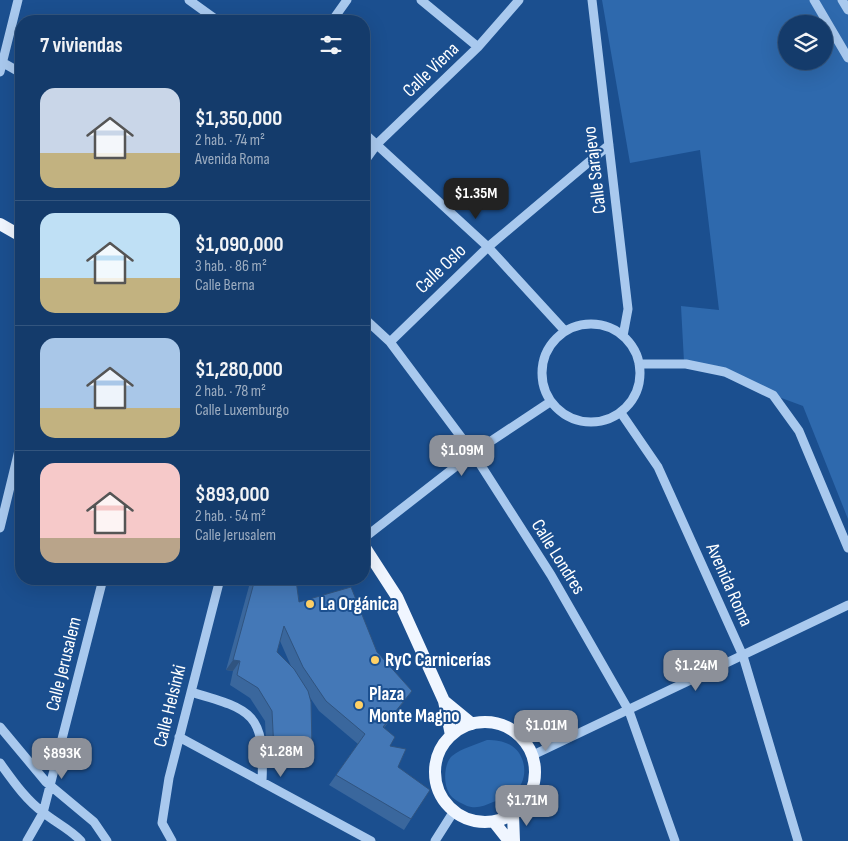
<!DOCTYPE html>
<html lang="es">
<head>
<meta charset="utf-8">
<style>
	:root { --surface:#143b6b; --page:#214673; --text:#f1f3f6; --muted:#9dadc1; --line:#33557e; --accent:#8c9099 }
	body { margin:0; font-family:"Sofia Sans Condensed",sans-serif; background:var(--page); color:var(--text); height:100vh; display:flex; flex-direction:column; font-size:19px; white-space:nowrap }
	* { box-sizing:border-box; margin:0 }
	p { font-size:16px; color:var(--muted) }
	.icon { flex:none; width:28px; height:28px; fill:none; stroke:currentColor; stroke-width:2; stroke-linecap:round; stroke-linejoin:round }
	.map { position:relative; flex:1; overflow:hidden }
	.panel { position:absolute; left:15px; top:15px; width:355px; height:570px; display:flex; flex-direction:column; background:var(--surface); border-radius:20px; box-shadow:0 5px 20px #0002,0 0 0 1px var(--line) }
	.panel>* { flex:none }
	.controls { position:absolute; left:778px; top:15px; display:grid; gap:10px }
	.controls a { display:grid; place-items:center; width:55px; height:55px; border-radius:50%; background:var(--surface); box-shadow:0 5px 20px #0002,0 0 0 1px var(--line); font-size:25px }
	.price { position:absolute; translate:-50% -42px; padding:0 11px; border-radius:10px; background:var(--accent); color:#fff; font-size:16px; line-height:32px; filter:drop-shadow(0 1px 2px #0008) }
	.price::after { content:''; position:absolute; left:50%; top:30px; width:15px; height:11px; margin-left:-8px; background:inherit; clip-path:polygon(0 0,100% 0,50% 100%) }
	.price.selected { background:#222; color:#fff }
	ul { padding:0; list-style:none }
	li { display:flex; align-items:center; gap:15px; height:125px; padding:0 25px }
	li+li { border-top:1px solid var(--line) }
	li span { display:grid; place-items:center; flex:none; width:140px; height:100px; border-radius:15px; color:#555 }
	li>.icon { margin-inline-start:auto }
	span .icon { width:60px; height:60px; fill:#fffc; stroke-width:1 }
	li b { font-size:21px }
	h2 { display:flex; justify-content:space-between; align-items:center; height:60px; padding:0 25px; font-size:21px }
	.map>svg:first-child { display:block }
</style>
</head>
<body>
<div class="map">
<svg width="848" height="841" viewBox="0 0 848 841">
	<rect width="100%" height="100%" fill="#1b4f8f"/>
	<path fill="#2e69ad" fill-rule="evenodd" d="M602,0H848V519L803,406L684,362L681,306L719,310L700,150L630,163ZM786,24H824V61H786Z
		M487,740C496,740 504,741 512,746C527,756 529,781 514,793C509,798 500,800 493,802C484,806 477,809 467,806C461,803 452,799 449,793C443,784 444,763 452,756C462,748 475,745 487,740Z"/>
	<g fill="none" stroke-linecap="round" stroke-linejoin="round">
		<path stroke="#a9c9ee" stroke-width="9" d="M189,0L218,21
			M421,0L478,47
			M592,0L628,309L623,336
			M814,0L848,58
			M842,0L848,10
			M332,21L347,0
			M0,61L21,73
			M0,72L18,0
			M364,133L488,247L565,331
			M364,162L377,144L478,47L519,0
			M364,318L390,342L473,453L551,575L629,711L675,841
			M542 373a49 49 0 1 1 98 0a49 49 0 1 1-98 0Z
			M390,342L488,247L609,145
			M639,364H686L725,372L773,395L799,431L848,548
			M621,413L658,467L743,656L798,841
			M0,528L21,442
			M364,538L473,453L550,402
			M191,692C253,710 265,713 262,782
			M0,727L46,782L94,822L107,841
			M179,737L371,841
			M533,755L848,605
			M0,763C13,781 26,800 44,813C56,823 70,829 81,841
			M27,841L43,813L103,579
			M172,841L162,823L169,778L220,579
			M435,841L454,811"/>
		<path stroke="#f0f6ff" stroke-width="12" d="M0,224L21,236
			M364,546L397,597L444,701L451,735
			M444,701L472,724
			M435 772a50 50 0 1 1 100 0a50 50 0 1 1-100 0Z
			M513,814L514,841
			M494,822L509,841"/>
	</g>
	<path fill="#3a679d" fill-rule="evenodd" d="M251,579H293L299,602L377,652L412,691L384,728L390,746L398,767L411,819L404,830L329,785L358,744L319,711L309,696L307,756L300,766L267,761L265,721L250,698L230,685L233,671L226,670ZM280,641L291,666L277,652Z"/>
	<path fill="#305480" d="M233,660L240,661L233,671L226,670Z
		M412,691L405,701L376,737L383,727Z
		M274,751L307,756L300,766L267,761Z"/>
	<path fill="#4478b7" stroke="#305480" d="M255,579H293L296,580L299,602L351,587L377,652L412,691L383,727L395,737L390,746L406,749L398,767L430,790L411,819L336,775L365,734L326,701L303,667L284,626L277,652L294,669L308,691L311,702L312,747L307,756L274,751L272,711L258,688L237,675L240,661L233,660Z"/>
	<g fill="#ffd166" stroke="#1b4f8f" stroke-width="2">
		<circle cx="310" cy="604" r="5"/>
		<circle cx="375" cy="660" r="5"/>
		<circle cx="359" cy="705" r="5"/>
	</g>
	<g text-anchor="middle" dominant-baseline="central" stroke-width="4" stroke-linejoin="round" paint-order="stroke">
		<g font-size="19" fill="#fff" stroke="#1b4f8f">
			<text transform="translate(431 70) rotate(-44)">Calle Viena</text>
			<text transform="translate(595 170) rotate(-97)">Calle Sarajevo</text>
			<text transform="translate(441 269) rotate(-44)">Calle Oslo</text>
			<text transform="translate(558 557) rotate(58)">Calle Londres</text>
			<text transform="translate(729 585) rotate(66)">Avenida Roma</text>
			<text transform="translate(64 664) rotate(-76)">Calle Jerusalem</text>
			<text transform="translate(170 706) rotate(-76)">Calle Helsinki</text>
		</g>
		<g font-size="19" font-weight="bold" fill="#fff" stroke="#1b4f8f" text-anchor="start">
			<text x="320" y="604">La Orgánica</text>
			<text x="385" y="660">RyC Carnicerías</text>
			<text x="369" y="694">Plaza<tspan x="369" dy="22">Monte Magno</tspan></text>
		</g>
	</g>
</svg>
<div class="controls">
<a><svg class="icon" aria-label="layers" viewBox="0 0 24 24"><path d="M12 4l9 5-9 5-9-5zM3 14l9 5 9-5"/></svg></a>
</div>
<b class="price selected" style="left:476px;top:220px">$1.35M</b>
<b class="price" style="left:462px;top:477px">$1.09M</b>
<b class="price" style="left:696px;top:692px">$1.24M</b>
<b class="price" style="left:546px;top:752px">$1.01M</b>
<b class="price" style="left:281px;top:778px">$1.28M</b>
<b class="price" style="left:62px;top:780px">$893K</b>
<b class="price" style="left:527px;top:827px">$1.71M</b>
<section class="panel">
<h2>7 viviendas<svg class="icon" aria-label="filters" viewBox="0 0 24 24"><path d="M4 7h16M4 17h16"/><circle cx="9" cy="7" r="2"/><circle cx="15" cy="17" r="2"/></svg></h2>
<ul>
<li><span style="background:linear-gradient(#c9d6e8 65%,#c2b280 0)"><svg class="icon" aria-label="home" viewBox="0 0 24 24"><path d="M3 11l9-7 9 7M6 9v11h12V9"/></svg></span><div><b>$1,350,000</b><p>2 hab. · 74 m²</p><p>Avenida Roma</p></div></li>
<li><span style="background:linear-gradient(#bfe0f5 65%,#c2b280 0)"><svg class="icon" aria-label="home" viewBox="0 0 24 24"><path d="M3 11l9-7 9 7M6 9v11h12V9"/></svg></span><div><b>$1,090,000</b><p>3 hab. · 86 m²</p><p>Calle Berna</p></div></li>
<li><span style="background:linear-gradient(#a9c7e8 70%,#c2b280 0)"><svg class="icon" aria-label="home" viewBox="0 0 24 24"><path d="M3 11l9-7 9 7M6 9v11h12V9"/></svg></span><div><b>$1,280,000</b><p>2 hab. · 78 m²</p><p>Calle Luxemburgo</p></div></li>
<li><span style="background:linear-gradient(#f6c9c9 75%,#b9a48a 0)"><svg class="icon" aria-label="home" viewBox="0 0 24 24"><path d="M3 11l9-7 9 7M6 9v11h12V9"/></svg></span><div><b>$893,000</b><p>2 hab. · 54 m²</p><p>Calle Jerusalem</p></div></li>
</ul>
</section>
</div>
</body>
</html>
